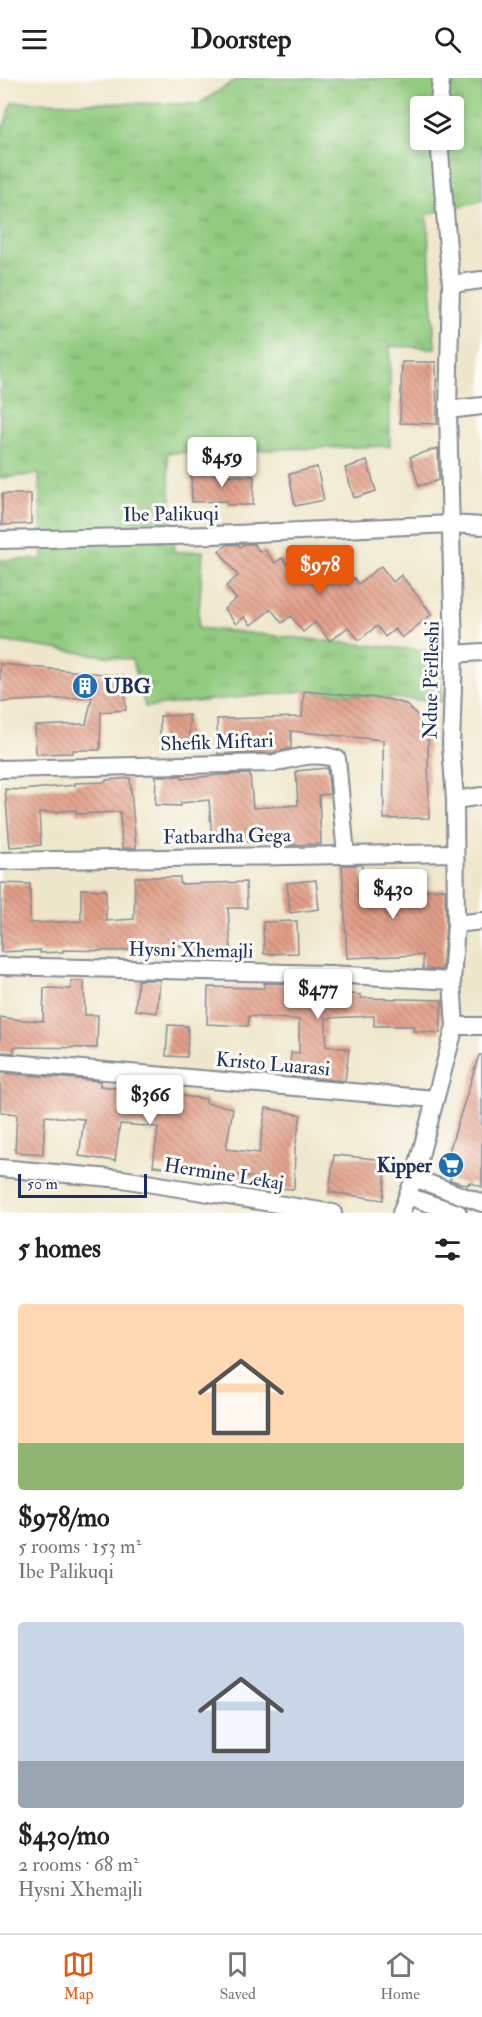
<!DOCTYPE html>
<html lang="en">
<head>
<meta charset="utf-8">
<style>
	:root { --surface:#fff; --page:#f6f6f6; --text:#222; --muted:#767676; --line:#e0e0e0; --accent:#ea580c }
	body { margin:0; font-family:"IM FELL Double Pica",serif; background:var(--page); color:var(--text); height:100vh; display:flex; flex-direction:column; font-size:22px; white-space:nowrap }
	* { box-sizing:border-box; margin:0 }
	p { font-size:20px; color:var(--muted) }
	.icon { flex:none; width:33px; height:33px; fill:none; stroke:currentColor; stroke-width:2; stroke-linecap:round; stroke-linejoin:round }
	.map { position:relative; height:1135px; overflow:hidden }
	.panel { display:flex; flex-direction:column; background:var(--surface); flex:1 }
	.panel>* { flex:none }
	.tools { position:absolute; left:410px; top:18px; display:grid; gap:12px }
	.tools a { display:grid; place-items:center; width:54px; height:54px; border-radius:6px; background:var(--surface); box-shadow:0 3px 9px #0003; font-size:30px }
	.scale { position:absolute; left:18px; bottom:15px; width:129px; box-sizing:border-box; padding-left:6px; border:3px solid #1b2f5e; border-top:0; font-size:16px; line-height:21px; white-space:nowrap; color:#1b2f5e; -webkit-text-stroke:4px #fdfcf7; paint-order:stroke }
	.price { position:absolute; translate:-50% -51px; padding:0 14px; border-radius:6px; background:#fff; color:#222; font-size:20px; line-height:39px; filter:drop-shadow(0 2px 3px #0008) }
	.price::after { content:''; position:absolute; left:50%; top:36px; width:18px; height:14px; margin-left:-9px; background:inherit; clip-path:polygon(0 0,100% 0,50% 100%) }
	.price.on { background:var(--accent); color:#fff }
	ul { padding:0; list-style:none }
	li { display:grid; align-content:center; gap:12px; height:318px; padding:0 18px }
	li span { display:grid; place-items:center; height:186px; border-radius:6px; color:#555 }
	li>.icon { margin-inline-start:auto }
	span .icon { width:108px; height:108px; fill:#fffc; stroke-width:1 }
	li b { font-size:26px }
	h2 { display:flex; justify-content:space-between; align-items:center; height:72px; padding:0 18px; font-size:26px }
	header { display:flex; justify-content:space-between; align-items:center; height:78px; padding:0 18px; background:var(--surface); font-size:27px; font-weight:800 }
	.dock { display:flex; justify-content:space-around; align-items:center; height:84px; border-top:2px solid var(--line); background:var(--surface); font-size:16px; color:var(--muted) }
	.dock a { display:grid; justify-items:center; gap:3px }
	.dock .on { color:var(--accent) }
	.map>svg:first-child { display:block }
</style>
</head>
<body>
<header><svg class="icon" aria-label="menu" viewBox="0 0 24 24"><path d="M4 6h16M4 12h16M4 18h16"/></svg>Doorstep<svg class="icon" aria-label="search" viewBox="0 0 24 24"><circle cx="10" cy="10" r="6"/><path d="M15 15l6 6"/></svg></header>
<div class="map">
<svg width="482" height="1135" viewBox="0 0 482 1135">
	<defs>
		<pattern id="grass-tufts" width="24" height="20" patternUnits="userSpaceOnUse" patternTransform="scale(1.5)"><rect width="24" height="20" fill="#91cb7f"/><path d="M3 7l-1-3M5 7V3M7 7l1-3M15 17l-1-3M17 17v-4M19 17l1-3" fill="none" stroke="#76a56b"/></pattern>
		<pattern id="building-back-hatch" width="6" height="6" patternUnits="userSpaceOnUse" patternTransform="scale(1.5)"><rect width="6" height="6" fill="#e29e86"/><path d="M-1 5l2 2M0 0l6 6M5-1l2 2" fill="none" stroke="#b68171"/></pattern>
	</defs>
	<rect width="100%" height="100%" fill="#fdfcf7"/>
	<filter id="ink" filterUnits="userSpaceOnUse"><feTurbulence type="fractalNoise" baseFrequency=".0167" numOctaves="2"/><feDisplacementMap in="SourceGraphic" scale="12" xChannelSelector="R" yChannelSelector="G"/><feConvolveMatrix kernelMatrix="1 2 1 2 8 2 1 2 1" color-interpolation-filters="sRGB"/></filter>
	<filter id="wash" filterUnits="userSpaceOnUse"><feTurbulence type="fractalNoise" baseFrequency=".008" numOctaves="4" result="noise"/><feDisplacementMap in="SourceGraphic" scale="24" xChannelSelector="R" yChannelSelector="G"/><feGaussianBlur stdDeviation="1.35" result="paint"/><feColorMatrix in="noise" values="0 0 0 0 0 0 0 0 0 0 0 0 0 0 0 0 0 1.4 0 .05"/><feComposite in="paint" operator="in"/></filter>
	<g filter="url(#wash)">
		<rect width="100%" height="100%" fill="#efe7cb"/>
		<path fill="url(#grass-tufts)" stroke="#567d6e" stroke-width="1.5" fill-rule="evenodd" d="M239,0H482V123L427,136L435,270L390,268V368L167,375L175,474L203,473L198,550L437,574L444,624L304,613L145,629L132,582L0,563V482L43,481L39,396L0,400V60L12,24L198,26ZM420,28H453V62H420Z"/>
		<g id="blocks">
			<path fill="url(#building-back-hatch)" d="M402,284H436L437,346L400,345Z
				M438,370L439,402L419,408L410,379Z
				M367,383L376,413L354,420L345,390Z
				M317,389L324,422L295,428L289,396Z
				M215,393V397L254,398L253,427H227V423L192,424L191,394Z
				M2,416H31V446L2,447Z
				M238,466L240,469L244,466H254L260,474L264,471L275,485L282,480L290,490L306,477L313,486L319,481L326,490L333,485L349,505L354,500L358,506L381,488L393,504L401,497L432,536L402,560L395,551L385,559L377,548L359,562L348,549L330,563L315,544L303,554L291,538L282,545L271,531L251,547L244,539L236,546L224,531L236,521L226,508L238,498L219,473L227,467Z
				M0,586L124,598L126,632L101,634L100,672H73V675L36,676L35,648L86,646L92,619L0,624Z
				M304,613L387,621L406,626L418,638L426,651L428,661L429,740L384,741L383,662L291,653V670L274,675L218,676L217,641L302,639Z
				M189,637L190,668L160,669V638Z
				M327,690L330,716L319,717L321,766L290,767V760L247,763V760L212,762L209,722L181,725V728L155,727L156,698H182V701L219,697L250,696L253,730L298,727L296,693Z
				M130,700L136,770H122L120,734L76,736V732L39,735L41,767L10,769L5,711L22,712L75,707V705L106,704V702Z
				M342,787H362L363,807L401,803L402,813L445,811L446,846L442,892L423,891V877L347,880Z
				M135,799H180V806L246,804L247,830H228L231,872L189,874L188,867L117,873L63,872V874L40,875V872L1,874V805L30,806V845L81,843V811L106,812V843L134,841Z
				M316,802L319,831L290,835L287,805Z
				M297,843L298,875L264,876L263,844Z
				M138,902H160L157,935L135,932Z
				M71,903H84L85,937H98L97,970L14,969V975L0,974V939L21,942L43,943L44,910L71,911Z
				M264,905L290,906V913L334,914L361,917V920L442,922L440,955L413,953L414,948H374V938L326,940V968L349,971L345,1003L289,998L291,974L299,975V942L249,938L248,948L207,946L208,909L264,910Z
				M168,947L188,948L187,979L166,978Z
				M479,977H482V1109L469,1104L468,1107L450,1102L451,1099L442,1096Z
				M0,995L100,1003V1008L206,1021V1025L233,1030L226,1071L259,1075L266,1030L301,1037L295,1070L294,1111L272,1110V1103L185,1089V1092L153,1088L158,1049L120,1046L115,1083L79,1078L84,1041L45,1038L43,1076L15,1074L17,1036L0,1034Z
				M334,1077L387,1082L383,1122L329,1114Z"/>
		</g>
	</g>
	<g filter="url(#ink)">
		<use href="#blocks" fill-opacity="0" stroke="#858b94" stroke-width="1.5"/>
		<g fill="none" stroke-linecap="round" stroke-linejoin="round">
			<g stroke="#858b94" stroke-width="20">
				<path id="street" d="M439,28L441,0
					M451,206L482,202
					M448,332L482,328
					M0,462L212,457L451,446L482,448
					M454,576L482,574
					M0,691L275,685C296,680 315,673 337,681L346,777
					M455,722L482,718
					M0,783L454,775
					M456,846L482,843
					M0,888L330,896L452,903
					M455,948H482
					M0,984L435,1021
					M0,1090L122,1101L333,1135
					M414,1100L482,1125
					M407,1118L458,1135
					M401,1135L414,1100L455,948L452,903L456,846L455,722L451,668L454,576L448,332L451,206L439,62"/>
			</g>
			<use href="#street" stroke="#fff" stroke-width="16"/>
		</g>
	</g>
	<defs>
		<g id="building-disc" transform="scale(1.35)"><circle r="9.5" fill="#1f6fb2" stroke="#fdfcf7"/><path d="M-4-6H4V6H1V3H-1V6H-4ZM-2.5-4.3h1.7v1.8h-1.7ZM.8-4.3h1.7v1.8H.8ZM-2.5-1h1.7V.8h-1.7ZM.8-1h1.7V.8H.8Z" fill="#fff"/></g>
		<g id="supermarket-disc" transform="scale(1.35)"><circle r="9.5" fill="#1f6fb2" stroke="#fdfcf7"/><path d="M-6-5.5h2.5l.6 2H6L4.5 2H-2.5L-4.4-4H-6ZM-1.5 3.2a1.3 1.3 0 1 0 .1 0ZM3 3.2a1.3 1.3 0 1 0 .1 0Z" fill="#fff"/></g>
	</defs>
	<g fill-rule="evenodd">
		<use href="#building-disc" x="85" y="608"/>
		<use href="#supermarket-disc" x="451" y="1087"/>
	</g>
	<g text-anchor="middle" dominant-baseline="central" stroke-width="6" stroke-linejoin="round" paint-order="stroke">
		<g font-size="20" fill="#1b2f5e" stroke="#fdfcf7">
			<text transform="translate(171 436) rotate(-1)">Ibe Palikuqi</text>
			<text transform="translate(431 602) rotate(-89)">Ndue Përlleshi</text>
			<text transform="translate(217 664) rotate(-2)">Shefik Miftari</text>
			<text transform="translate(227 758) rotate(-1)">Fatbardha Gega</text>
			<text transform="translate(191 872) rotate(1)">Hysni Xhemajli</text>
			<text transform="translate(273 986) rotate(5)">Kristo Luarasi</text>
			<text transform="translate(224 1096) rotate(9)">Hermine Lekaj</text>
		</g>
		<g font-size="20" font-weight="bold" fill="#1b2f5e" stroke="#fdfcf7" text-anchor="start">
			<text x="104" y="608">UBG</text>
			<text x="432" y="1087" text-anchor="end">Kipper</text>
		</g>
	</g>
</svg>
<div class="tools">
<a><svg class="icon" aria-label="layers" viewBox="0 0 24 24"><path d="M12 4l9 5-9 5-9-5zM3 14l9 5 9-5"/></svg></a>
</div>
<div class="scale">50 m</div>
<b class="price" style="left:222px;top:410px">$459</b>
<b class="price on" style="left:320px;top:518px">$978</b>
<b class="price" style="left:393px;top:842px">$430</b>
<b class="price" style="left:318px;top:942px">$477</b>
<b class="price" style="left:150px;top:1048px">$366</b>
</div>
<section class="panel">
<h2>5 homes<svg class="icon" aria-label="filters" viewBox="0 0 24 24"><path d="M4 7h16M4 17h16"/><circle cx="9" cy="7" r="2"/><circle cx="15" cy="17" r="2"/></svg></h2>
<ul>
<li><span style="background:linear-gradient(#ffd9b3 75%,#8fb573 0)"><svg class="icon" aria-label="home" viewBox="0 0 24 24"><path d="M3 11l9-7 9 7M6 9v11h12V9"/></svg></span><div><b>$978/mo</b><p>5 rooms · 153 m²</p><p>Ibe Palikuqi</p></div></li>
<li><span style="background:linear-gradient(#c9d6e8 75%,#9aa5b1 0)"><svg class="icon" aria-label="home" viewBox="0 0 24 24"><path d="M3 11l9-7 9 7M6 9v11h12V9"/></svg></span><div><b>$430/mo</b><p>2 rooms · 68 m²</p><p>Hysni Xhemajli</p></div></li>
</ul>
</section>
<nav class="dock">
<a class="on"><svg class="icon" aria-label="map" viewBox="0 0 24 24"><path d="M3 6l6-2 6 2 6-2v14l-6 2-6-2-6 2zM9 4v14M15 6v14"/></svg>Map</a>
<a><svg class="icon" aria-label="saved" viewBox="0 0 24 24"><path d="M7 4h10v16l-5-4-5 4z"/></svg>Saved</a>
<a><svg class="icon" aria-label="home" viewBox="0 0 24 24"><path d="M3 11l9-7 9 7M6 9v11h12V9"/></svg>Home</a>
</nav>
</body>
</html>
